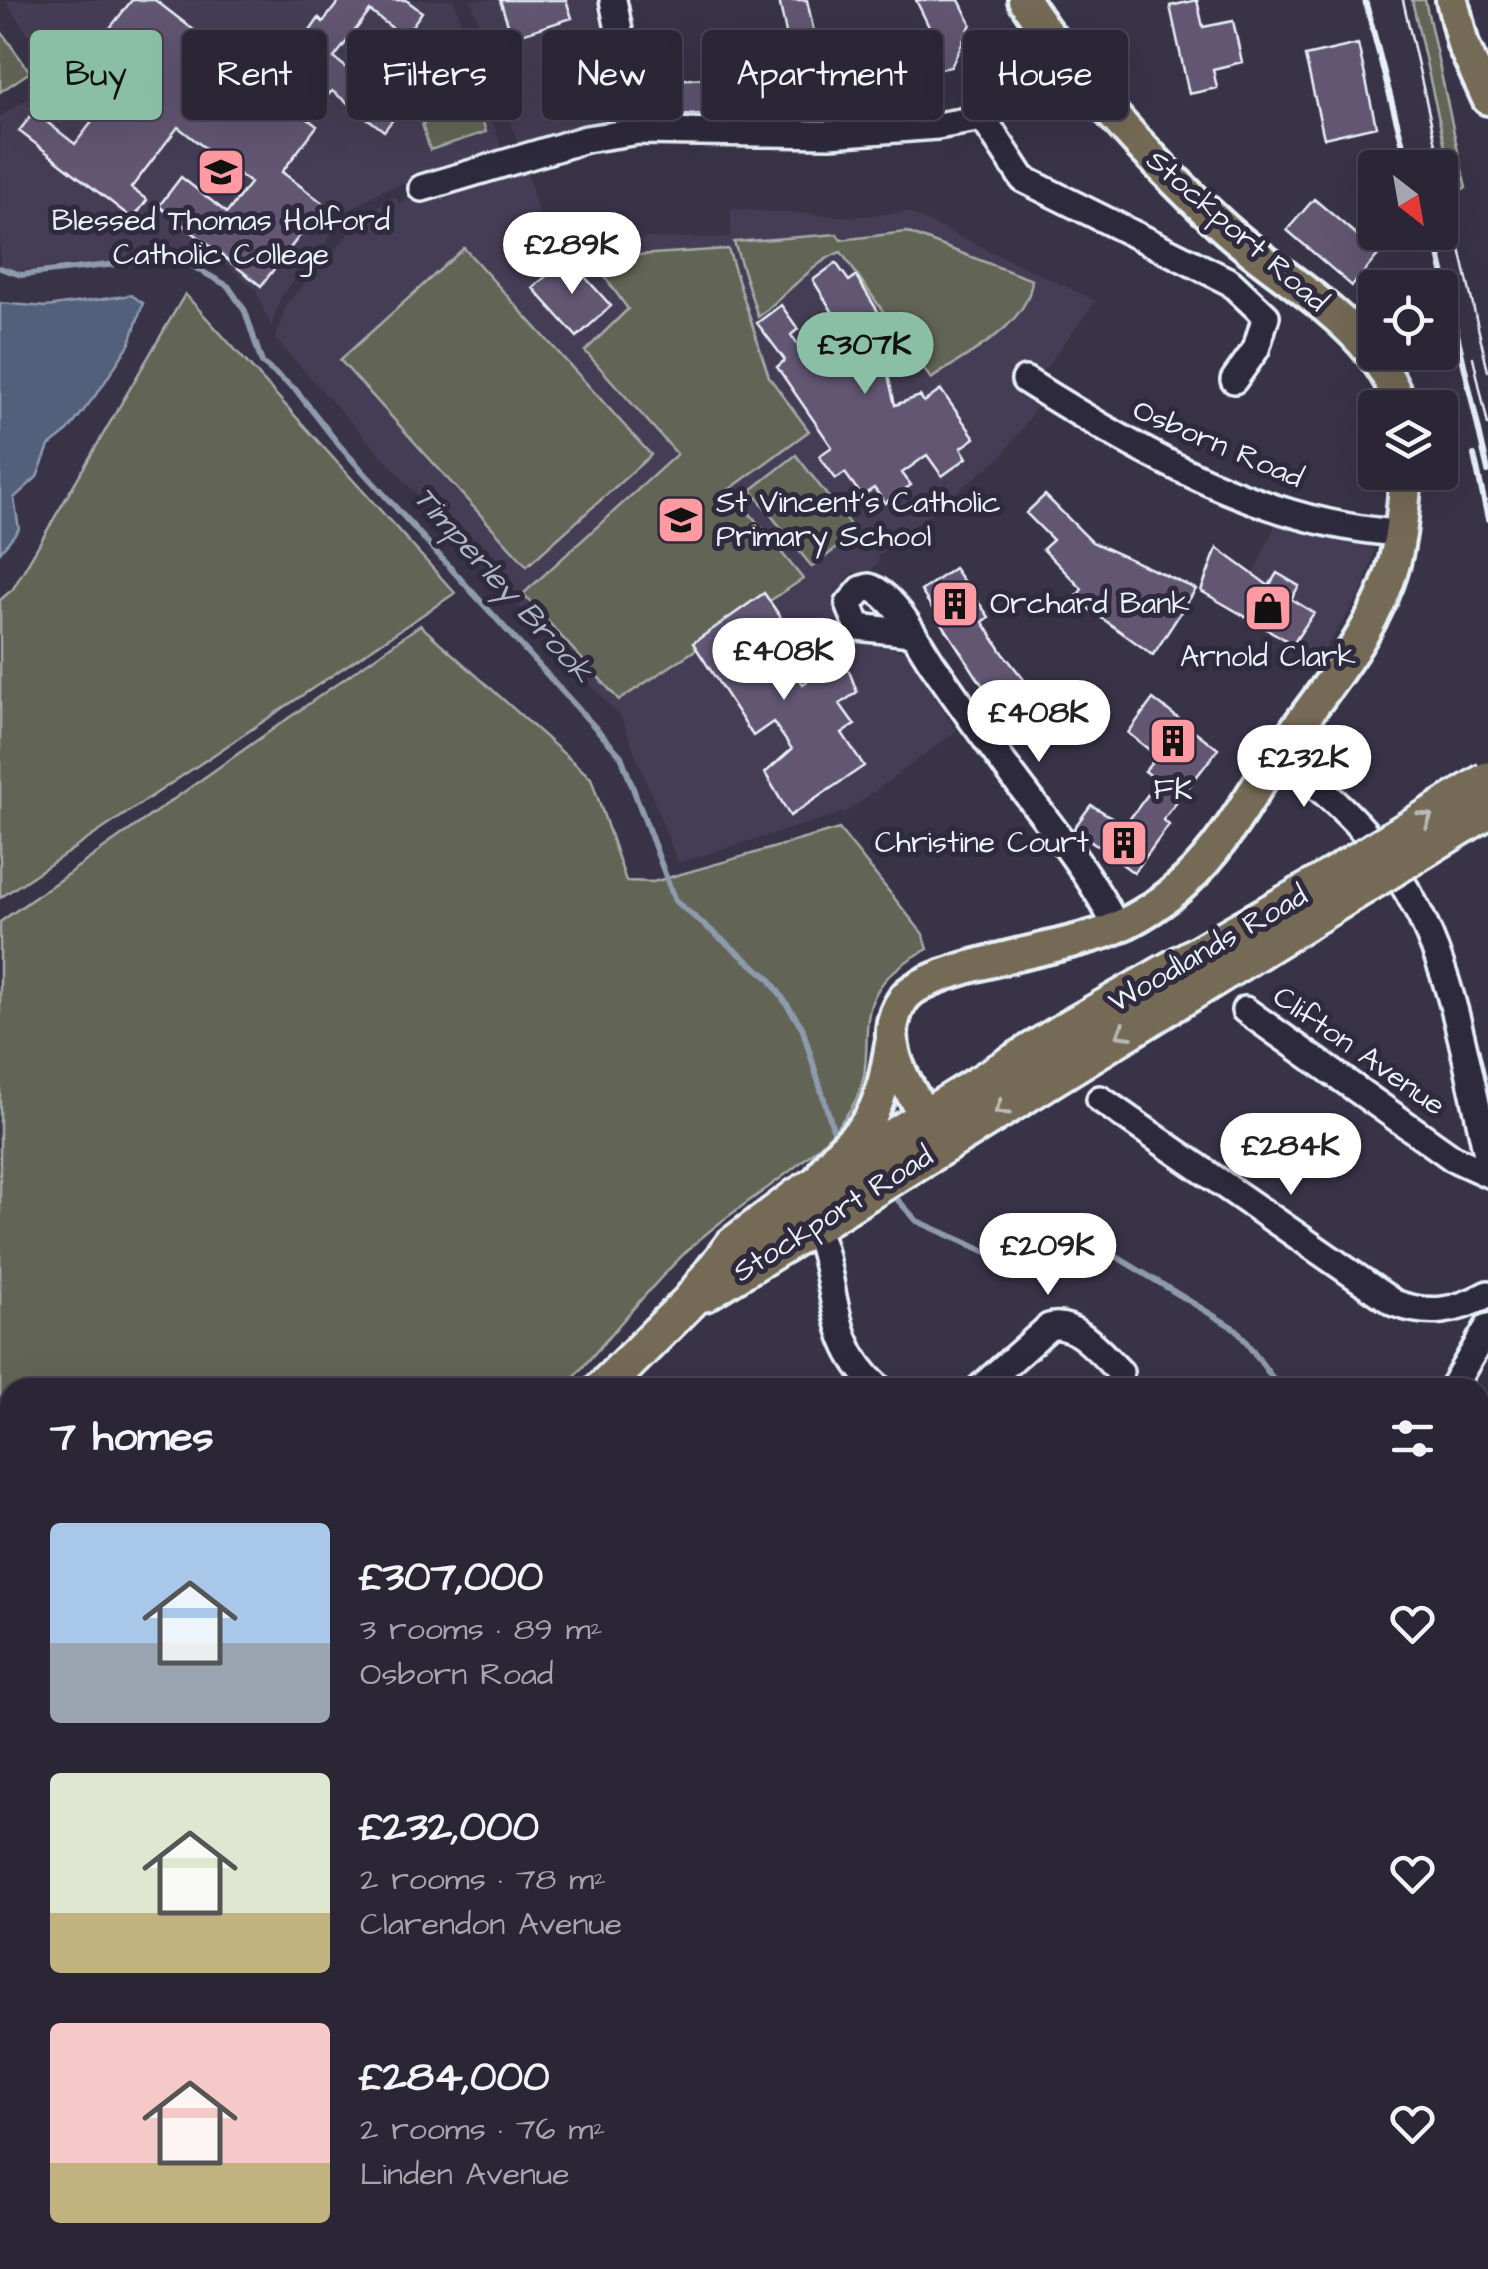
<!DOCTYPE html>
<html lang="en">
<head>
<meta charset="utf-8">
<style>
	:root { --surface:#2b2636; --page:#332e3e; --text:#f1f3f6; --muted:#a6a5ad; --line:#474351; --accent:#8abfa5 }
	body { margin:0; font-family:"Architects Daughter",sans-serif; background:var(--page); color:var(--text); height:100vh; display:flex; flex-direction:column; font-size:38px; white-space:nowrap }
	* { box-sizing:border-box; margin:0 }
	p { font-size:32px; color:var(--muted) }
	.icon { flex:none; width:55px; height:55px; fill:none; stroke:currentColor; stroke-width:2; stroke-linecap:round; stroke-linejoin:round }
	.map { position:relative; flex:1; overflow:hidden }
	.drawer { position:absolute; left:0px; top:1378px; width:1490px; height:892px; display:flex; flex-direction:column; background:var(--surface); border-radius:30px 30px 0 0; box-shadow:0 10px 40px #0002,0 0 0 2px var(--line) }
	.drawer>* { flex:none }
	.banner { position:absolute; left:30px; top:30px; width:1430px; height:90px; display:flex; gap:20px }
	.needle { width:65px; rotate:149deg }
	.tools { position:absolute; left:1358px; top:150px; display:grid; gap:20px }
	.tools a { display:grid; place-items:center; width:100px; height:100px; border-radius:10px; background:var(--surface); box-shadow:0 10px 40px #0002,0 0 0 2px var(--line); font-size:50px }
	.price { position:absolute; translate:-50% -85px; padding:0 22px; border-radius:35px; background:#fff; color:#222; font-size:32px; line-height:65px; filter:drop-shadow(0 2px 5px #0008) }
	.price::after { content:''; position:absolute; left:50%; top:60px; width:30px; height:22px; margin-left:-15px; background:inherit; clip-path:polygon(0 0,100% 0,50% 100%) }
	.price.current { background:var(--accent); color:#111 }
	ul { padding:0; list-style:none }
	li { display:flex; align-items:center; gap:30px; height:250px; padding:0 50px }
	li span { display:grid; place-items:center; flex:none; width:280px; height:200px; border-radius:10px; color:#555 }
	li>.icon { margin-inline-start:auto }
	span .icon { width:120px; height:120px; fill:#fffc; stroke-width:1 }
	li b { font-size:42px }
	h2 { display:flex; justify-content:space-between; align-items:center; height:120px; padding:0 50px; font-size:42px }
	.chip { padding:0 35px; border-radius:10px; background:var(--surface); box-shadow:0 10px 40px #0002,0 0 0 2px var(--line); font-size:35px; line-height:90px }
	.chip.current { background:var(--accent); color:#111 }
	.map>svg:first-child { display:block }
</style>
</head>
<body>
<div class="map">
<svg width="1488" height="2269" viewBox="0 0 1488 2269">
	<rect width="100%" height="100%" fill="#393348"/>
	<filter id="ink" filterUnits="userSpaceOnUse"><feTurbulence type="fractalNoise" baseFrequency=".01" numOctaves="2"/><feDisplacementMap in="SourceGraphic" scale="20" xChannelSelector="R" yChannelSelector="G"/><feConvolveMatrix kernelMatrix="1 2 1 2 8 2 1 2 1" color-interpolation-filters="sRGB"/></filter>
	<g filter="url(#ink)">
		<path fill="#453e55" d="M5,0H454L503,153L382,190L353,208L281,297L271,327L256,290L218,258L163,248L127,259L22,270L19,275L0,267V117L58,77Z
			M471,0H595L618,119L518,144Z
			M524,162L546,240L731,237V209L854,217L907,212L1096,301L1043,371L1029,400L1039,404L1004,454L877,557L880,562L869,571L851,573L835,599L838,629L856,641L907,652L956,731L848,811L678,863L622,719L275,339L287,303L372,209L395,196L399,203Z
			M1277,520L1375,550L1361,593L1319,659L1201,591L1217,548L1254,574Z"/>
		<path fill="#626557" stroke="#a5aba8" stroke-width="2.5" d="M1412,0H1425L1466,188L1455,191Z
			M0,30L30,72L0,92Z
			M459,36L477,93L453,101L436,44Z
			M478,106L486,132L430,150L422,124Z
			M906,232L1032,280C1028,327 966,354 931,379L841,252C815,260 782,299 758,317L734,242L837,234L841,240Z
			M464,248L651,455L527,566L340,360Z
			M728,249L769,377L809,431L730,489L803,579L619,700L523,594L677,454L585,351L628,309L591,258Z
			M185,294L455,593L0,898V600L13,589Z
			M796,455L856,533L812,567L751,490Z
			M420,625L591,778L626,881L653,882L839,829L923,934L928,949C830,998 890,1050 850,1110C811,1169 738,1201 688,1250C644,1292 606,1342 565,1387L10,1388V1877L0,1887V922Z"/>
		<path fill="#52607b" stroke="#8e9aad" stroke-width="2.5" d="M131,295L143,303L130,343L101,388L68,431L49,446L37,477L14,498L19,529L0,552V303L46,307Z"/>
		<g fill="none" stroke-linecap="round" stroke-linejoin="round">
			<path stroke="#8e9aad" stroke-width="6" d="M0,268L21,275L176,257L228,286L245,311L262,363L296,390L339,445L621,756L675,901L769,978L802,1027L833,1129
				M896,1198L917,1221L989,1253L1073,1251L1117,1257L1237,1330L1280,1388
				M1480,1738L1488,1743"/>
		</g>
		<path fill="#625673" stroke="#e8f1f8" stroke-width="2.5" d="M132,0H155L270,89L319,18L323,22L340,0H406L422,12L404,37L370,11L334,58L379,93L396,72L417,88L384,131L332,91L328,95L315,85L296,110L317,126L282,172L324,204L261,286L159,206L181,177L227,213L250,183L178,127L131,188L147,200L133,219L19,131L34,112L75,144L115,92L81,65Z
			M500,0H566L572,18L512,37Z
			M779,0H807L827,92L812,99L735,114L654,115L649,90L655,89L654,81L724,77L726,84L794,71Z
			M916,0H959L971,24L951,67L862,84L854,46L931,31Z
			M1197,0L1203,27L1233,21L1242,62L1213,69L1217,88L1189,94L1170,6Z
			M1358,44L1376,126L1324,138L1305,56Z
			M1314,199L1379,254L1352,286L1287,230Z
			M567,257L611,306L577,337L533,288Z
			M836,263L849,281L856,276L887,326L879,332L895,360L885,362L895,405L920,396L924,402L941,390L975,438L961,448L967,458L942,476L927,455L902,473L911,485L885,503L874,488L862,496L845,473L836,479L819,456L832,447L777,367L785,360L757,323L781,305L798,329L791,335L814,366L842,345L829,327L838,321L813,280Z
			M1045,495L1092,542L1196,589L1153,655L1075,599L1082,589L1043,549L1053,540L1026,513Z
			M1217,548L1269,586L1277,573L1299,586L1291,599L1314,613L1293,644L1201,591Z
			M954,568L989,617L983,622L1003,653L1029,686L1034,682L1049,703L1034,713L1038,718L1014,734L921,591Z
			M764,593L788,628L772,639L803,684L831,664L849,671L857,692L840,704L855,725L842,733L864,766L790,816L765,773L792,749L773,722L753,736L693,643Z
			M1153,699L1218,749L1163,820L1169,825L1134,873L1074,828L1091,805L1125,825L1158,781L1145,771L1157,756L1128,733Z"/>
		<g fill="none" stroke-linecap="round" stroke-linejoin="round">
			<g stroke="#e8f1f8" stroke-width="32">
				<path id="minor" d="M613,0L639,131
					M983,118L1023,179L1230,282L1266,316L1256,349L1234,380
					M422,188L586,139L639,131L830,134L937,126L983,118L1064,58
					M1025,380C1137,451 1265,525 1400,533
					M911,633L858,627L849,604L862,589L869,587C895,595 917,641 932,663C961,705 991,747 1022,788C1056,833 1092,876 1116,927
					M1277,756C1438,868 1449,981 1488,1159
					M1245,1010L1453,1158L1488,1174
					M1100,1099L1394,1303C1429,1316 1455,1312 1488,1294
					M807,1212C843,1272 820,1337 879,1388
					M980,1388L1049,1327C1075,1319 1102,1355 1120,1372
					M1452,1388L1488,1327
					M0,2250L10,2252
					M43,2260L68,2269
					M529,2260L535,2269
					M831,2260L837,2269
					M1449,2260L1475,2269
					M287,2269L302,2260
					M1116,2269L1126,2260"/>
			</g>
			<g stroke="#e8f1f8" stroke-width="38">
				<path id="major" d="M1024,0C1080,84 1147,157 1221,225C1281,281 1377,326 1401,408
					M1452,0L1463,45L1488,99
					M937,1135C913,1094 871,1043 904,998C927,966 1066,949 1111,930C1139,918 1165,901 1187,880C1224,845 1248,799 1276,757C1313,702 1363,648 1387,585C1401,550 1403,510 1406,472
					M819,1181C829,1157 848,1146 864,1126C882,1103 886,1072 891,1044"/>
			</g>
			<g stroke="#e8f1f8" stroke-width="42">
				<path id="highway" d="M705,1293L1331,906
					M603,1388L691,1300L733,1245L798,1196L1074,1025L1313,888
					M0,1913L10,1903"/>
			</g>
			<use href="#minor" stroke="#2f2a3d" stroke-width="25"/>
			<use href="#major" stroke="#746b55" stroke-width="30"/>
			<use href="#highway" stroke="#746b55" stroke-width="35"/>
			<path stroke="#e8f1f8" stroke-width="2.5" d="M1403,0L1488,371
				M1473,357L1488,425"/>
			<path stroke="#e8f1f8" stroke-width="6" d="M1365,0L1409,168
				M1434,232L1488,471
				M1474,455L1488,519"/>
			<g stroke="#e8f1f8" stroke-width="42" stroke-linecap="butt">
				<path id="highway-bridge" d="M1313,888L1488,780
					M1331,906L1488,810"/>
			</g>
			<use href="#highway-bridge" stroke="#746b55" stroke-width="35"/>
		</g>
		<defs><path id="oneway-chevron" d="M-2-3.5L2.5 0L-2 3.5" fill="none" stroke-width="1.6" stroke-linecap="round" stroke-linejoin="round" transform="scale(2.5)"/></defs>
		<g stroke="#babbb7">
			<use href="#oneway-chevron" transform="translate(1426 818) rotate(-32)"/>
			<use href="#oneway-chevron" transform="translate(1123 1033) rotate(149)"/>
			<use href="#oneway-chevron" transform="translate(1001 1109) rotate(147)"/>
		</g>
	</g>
	<defs>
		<g id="school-square" transform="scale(2.5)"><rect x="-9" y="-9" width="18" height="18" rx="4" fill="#ff9aa2" stroke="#2f2a3d"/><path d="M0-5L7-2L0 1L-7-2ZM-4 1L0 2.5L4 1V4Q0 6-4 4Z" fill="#111"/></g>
		<g id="building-square" transform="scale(2.5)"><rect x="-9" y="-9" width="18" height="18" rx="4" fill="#ff9aa2" stroke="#2f2a3d"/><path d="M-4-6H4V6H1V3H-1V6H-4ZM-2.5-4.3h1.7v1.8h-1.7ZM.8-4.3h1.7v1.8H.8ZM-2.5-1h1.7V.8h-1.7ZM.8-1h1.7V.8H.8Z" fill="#111"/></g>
		<g id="shop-square" transform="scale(2.5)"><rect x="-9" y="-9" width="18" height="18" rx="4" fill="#ff9aa2" stroke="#2f2a3d"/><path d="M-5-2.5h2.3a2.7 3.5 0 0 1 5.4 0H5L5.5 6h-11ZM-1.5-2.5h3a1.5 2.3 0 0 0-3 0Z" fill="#111"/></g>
	</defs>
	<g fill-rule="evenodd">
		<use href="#school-square" x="221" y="172"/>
		<use href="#school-square" x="681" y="520"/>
		<use href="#building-square" x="955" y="604"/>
		<use href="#shop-square" x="1268" y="608"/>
		<use href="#building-square" x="1173" y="741"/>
		<use href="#building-square" x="1124" y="843"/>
	</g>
	<g text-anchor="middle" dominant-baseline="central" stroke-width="10" stroke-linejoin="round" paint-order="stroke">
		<g font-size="30" fill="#e8f1f8" stroke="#2f2a3d">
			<text x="221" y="221">Blessed Thomas Holford<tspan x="221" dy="34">Catholic College</tspan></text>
			<text x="716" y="503" text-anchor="start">St Vincent's Catholic<tspan x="716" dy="34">Primary School</tspan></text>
			<text x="990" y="604" text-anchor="start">Orchard Bank</text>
			<text x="1268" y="657">Arnold Clark</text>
			<text x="1173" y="790">FK</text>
			<text x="1089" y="843" text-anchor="end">Christine Court</text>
		</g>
		<g font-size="30" fill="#e8f1f8" stroke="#2f2a3d">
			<text transform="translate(1237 231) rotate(41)">Stockport Road</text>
			<text transform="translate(1218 444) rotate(23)">Osborn Road</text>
			<text transform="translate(1208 949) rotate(-30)">Woodlands Road</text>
			<text transform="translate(1359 1051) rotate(35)">Clifton Avenue</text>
			<text transform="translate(833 1214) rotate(-32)">Stockport Road</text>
		</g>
		<g font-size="32" font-style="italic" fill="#acb7c6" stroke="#2f2a3d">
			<text transform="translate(503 585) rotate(48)">Timperley Brook</text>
		</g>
	</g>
</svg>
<div class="tools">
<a><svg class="needle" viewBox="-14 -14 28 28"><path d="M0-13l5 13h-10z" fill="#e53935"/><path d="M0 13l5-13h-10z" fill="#a6a5ad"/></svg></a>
<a><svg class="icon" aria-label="locate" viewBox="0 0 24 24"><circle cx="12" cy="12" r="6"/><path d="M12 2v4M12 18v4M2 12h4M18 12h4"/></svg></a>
<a><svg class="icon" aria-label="layers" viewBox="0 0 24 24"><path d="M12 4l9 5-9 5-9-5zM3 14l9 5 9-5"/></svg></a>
</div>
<b class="price" style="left:572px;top:297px">£289K</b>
<b class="price current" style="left:865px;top:397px">£307K</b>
<b class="price" style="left:784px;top:703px">£408K</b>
<b class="price" style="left:1039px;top:765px">£408K</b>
<b class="price" style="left:1304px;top:810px">£232K</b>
<b class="price" style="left:1291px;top:1198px">£284K</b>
<b class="price" style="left:1048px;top:1298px">£209K</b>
<div class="banner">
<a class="chip current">Buy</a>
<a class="chip">Rent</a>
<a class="chip">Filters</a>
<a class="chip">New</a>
<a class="chip">Apartment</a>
<a class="chip">House</a>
</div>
<section class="drawer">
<h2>7 homes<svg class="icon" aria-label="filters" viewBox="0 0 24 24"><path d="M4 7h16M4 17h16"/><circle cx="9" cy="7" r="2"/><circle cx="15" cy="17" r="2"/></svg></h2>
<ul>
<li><span style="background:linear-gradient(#a9c7e8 60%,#9aa5b1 0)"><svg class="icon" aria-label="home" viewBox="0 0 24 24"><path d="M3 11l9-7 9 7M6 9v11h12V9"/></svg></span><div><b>£307,000</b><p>3 rooms · 89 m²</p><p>Osborn Road</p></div><svg class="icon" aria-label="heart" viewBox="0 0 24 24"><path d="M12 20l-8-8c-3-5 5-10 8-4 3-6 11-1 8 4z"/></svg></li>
<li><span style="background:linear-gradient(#dfe7d0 70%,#c2b280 0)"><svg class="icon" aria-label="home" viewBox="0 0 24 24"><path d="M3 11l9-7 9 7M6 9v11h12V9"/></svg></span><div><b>£232,000</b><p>2 rooms · 78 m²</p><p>Clarendon Avenue</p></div><svg class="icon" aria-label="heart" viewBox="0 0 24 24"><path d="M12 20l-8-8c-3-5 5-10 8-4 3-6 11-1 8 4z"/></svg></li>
<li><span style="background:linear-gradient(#f6c9c9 70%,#c2b280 0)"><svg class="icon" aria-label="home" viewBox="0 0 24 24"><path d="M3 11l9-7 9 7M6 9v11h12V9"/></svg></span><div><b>£284,000</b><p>2 rooms · 76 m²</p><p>Linden Avenue</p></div><svg class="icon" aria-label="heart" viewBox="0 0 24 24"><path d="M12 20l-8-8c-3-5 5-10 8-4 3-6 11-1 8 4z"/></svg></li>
</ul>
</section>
</div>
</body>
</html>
